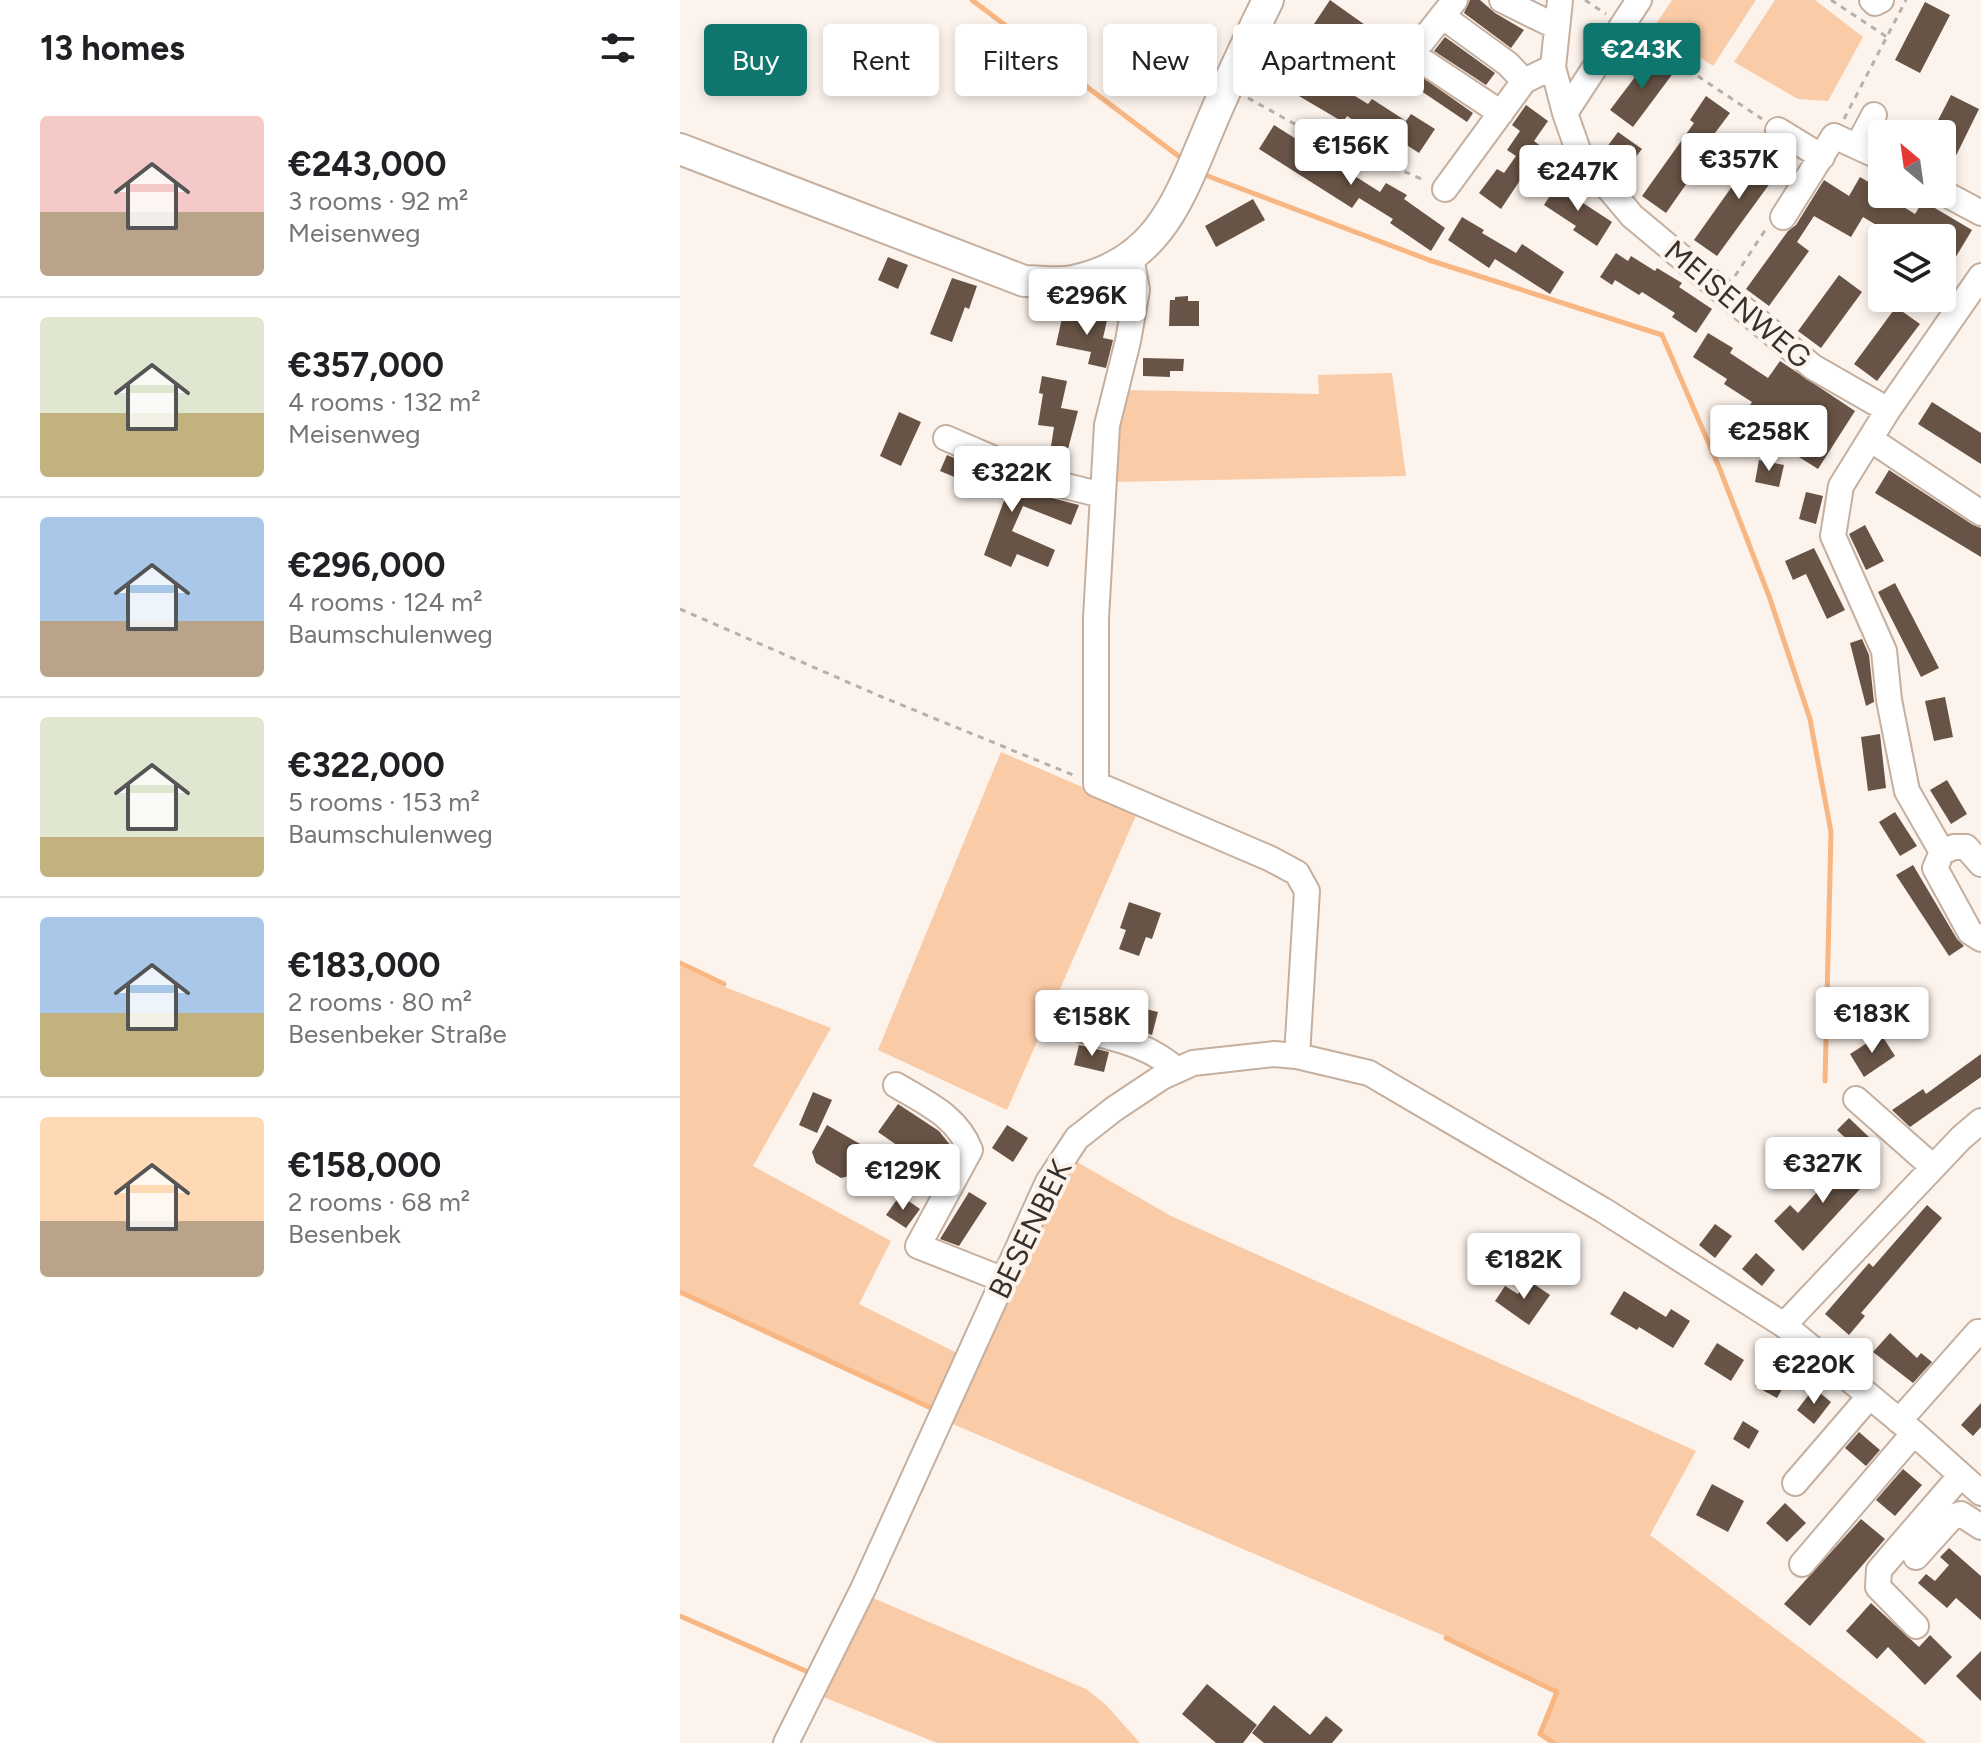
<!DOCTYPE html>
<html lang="en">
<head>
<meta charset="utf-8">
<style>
	:root { --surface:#fff; --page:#f6f6f6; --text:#202124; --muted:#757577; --line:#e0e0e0; --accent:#0f766e }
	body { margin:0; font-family:Figtree,sans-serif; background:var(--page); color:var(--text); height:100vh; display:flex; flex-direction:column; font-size:30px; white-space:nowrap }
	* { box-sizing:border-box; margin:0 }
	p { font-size:26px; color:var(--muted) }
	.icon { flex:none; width:44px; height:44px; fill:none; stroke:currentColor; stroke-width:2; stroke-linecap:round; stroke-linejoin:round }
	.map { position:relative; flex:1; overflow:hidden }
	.side { display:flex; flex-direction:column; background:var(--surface); width:680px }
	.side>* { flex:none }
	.guide { position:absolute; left:24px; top:24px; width:760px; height:72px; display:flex; gap:16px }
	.needle { width:52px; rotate:331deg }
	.tools { position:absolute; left:1188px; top:120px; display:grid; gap:16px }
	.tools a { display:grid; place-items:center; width:88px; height:88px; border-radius:8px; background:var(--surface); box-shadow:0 4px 12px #0003; font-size:40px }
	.price { position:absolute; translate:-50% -68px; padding:0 18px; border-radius:8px; background:#fff; color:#222; font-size:26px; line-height:52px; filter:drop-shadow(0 2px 4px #0008) }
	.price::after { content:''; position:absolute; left:50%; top:48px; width:24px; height:18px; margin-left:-12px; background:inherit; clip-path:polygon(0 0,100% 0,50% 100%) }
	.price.on { background:var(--accent); color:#fff }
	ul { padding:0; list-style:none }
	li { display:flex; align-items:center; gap:24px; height:200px; padding:0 40px }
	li+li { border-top:2px solid var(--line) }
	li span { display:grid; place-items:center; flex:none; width:224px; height:160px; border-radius:8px; color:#555 }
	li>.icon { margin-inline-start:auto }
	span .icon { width:96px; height:96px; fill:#fffc; stroke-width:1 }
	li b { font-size:34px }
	h2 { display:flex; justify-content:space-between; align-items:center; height:96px; padding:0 40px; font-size:34px }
	.tag { padding:0 28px; border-radius:8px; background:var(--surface); box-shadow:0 4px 12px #0003; font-size:28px; line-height:72px }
	.tag.on { background:var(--accent); color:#fff }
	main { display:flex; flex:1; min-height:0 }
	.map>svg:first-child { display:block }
</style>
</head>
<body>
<main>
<section class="side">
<h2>13 homes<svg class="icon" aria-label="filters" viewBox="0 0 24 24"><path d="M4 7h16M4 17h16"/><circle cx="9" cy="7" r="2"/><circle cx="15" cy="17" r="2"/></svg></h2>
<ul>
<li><span style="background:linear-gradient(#f6c9c9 60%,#b9a48a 0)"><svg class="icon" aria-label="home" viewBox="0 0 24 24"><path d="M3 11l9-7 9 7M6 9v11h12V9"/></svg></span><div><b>€243,000</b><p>3 rooms · 92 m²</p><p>Meisenweg</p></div></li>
<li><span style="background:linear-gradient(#dfe7d0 60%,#c2b280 0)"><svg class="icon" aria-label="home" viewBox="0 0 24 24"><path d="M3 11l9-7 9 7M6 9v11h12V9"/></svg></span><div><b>€357,000</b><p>4 rooms · 132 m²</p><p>Meisenweg</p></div></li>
<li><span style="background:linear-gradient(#a9c7e8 65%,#b9a48a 0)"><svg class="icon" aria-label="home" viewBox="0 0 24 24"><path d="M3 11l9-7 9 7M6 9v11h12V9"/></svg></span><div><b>€296,000</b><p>4 rooms · 124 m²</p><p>Baumschulenweg</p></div></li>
<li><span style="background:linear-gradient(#dfe7d0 75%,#c2b280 0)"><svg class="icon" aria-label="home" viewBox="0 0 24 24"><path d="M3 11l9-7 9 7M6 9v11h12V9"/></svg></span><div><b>€322,000</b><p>5 rooms · 153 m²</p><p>Baumschulenweg</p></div></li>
<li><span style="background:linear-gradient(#a9c7e8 60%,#c2b280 0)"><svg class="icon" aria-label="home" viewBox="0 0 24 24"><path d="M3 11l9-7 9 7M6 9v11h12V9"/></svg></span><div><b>€183,000</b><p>2 rooms · 80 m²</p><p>Besenbeker Straße</p></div></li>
<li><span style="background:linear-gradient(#ffd9b3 65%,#b9a48a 0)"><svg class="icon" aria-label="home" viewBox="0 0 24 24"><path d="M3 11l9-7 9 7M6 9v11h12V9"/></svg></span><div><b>€158,000</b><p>2 rooms · 68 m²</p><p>Besenbek</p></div></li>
</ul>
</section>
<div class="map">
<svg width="1301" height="1743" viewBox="0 0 1301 1743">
	<rect width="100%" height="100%" fill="#fcf3ec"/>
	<path fill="#facba7" d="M992,0H1076L1033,66L974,27Z
		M1095,0H1135L1183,37L1148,101L1118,99L1054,62Z
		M712,373L726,476L431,482L443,390L639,394L638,375Z
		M321,752L458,811L327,1110L198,1050Z
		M0,966L42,986L151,1028L73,1166L211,1241L179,1304L281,1355L254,1407L0,1290Z
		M392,1159L491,1216L1016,1451L970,1535L1247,1743H876L861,1733L877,1692L767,1637L266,1421Z
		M186,1595L406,1689L426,1705L460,1743H257L141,1696Z"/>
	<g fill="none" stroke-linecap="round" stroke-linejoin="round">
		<path stroke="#f7b682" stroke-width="5" d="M292,0L505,161
			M525,175L749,260L982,335L1039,467L1089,596L1130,719L1151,832L1145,1081
			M0,963L44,984
			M0,1292L249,1407
			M0,1616L128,1672
			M766,1638L877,1692L860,1734L874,1743"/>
	</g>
	<path fill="#685446" d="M650,0L702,37L708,27L726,38L717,51L719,61L793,113L787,122L722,78L726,73L705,58L693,51L686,60L634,24Z
		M790,0H800L815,13L844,30L831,48L784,13Z
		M1245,2L1270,15L1240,73L1215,60Z
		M471,25L495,35L494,37L497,39L490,58L486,56L483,65L459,56Z
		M765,37L815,73L806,85L754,51Z
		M971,56L994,72L953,127L930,110Z
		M618,61L688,104L692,99L726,121L731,114L755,129L739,153L705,131L700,138L667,116L663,122L602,86Z
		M1271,95L1299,109L1265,178L1262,177V134H1251Z
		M1026,96L1050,113L1023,149L1028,153L986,213L962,196L1014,123L1010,120Z
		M846,105L868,121L854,141L862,147L821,209L799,193L817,169L824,173L836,156L827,150L840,131L832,125Z
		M594,125L700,192L706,183L727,195L724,199L765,228L751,251L710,223L713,219L679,198L672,208L579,149Z
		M938,132L962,149L944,172L921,155Z
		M1080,147L1104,164L1037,256L1014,240Z
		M1180,177L1202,190V194H1218L1214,201L1235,214L1243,201L1292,230L1262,280V238H1218L1183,217L1171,237L1134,216L1117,242L1129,251L1089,306L1066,289L1108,231L1116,225L1144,180L1169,196Z
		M879,181L903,196L900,201L932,222L917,246L893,230L896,226L864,205Z
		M573,199L585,220L536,247L525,226Z
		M782,217L804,230L802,233L836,253L842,244L884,272L870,294L815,259L809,268L768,240Z
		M936,253L948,261L951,256L975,271L977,268L1002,283L999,287L1032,309L1016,333L992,317L995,313L962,292L959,295L935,280L932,285L920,277Z
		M208,257L228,265L218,289L198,280Z
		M1159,275L1182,292L1141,348L1118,331Z
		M272,278L297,286L289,309L285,307L272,342L250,334Z
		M508,296V301H519V326H489L490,300H495V297Z
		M1216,307L1240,324L1197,381L1174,364Z
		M406,311L428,316L423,338L433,340L426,368L408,364L411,352L376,345L382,318L403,322Z
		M1028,333L1053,348L1050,353L1088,378L1100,361L1175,411L1138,469L1060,420L1072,402L1044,384L1047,379L1013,357Z
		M463,358L504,359L503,371H490V377L463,376Z
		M362,376L387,381L381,408L398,411L388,449L371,446L374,427L358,425L363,394L359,393Z
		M1252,402L1301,433V464L1238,424Z
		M219,412L241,422L221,466L200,456Z
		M267,455L360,495L399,505L391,525L343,506L332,531L375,550L368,567L337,554L331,567L304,555L325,498L260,471Z
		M1079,460L1104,465L1099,487L1075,482Z
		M1209,470L1293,525L1301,528V557L1195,493Z
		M1126,492L1143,496L1136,524L1119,519Z
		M1185,525L1204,561L1186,570L1169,534Z
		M1134,548L1165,610L1147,619L1126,574L1113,580L1105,561Z
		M1215,583L1259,668L1241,677L1198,592Z
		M1182,639L1189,655L1194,702L1186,706L1170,643Z
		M1265,697L1273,737L1254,741L1245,701Z
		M1200,734L1206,788L1188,791L1181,737Z
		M1267,780L1287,814L1271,824L1250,790Z
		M1215,812L1237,846L1220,856L1199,822Z
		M1233,865L1277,939L1284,946L1269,956L1216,875Z
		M449,902L481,913L472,939L466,937L459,956L439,949L446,930L440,928Z
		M438,1002L478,1012L472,1035L432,1022Z
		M1201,1034L1215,1056L1184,1077L1170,1054Z
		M399,1045L429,1052L424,1072L394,1065Z
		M1301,1054V1077L1230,1127L1212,1110L1243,1089L1246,1094Z
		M133,1092L152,1100L137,1133L119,1125Z
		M218,1104L259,1131L271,1146L273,1150L257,1173L198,1132Z
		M1169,1118L1190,1138L1178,1150L1157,1130Z
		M147,1125L180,1144L183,1157L173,1175L161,1178L136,1163L132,1152Z
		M327,1125L348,1138L333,1162L312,1148Z
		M1169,1157L1191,1177L1123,1251L1094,1221L1110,1205L1118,1213Z
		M289,1192L307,1203L279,1246L260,1239Z
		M220,1195L240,1209L226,1228L206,1215Z
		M1247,1205L1262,1218L1181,1313L1185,1316L1169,1335L1145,1314L1189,1263L1193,1267Z
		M1035,1224L1052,1236L1035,1258L1019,1245Z
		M1076,1253L1095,1270L1082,1286L1062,1269Z
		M848,1280L870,1295L849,1325L815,1301L825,1286L838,1294Z
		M944,1291L986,1317L991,1309L1010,1321L993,1348L959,1327L957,1330L930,1314Z
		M1210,1333L1237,1358L1241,1353L1252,1362L1233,1383L1193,1352Z
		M1037,1343L1064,1360L1051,1381L1024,1364Z
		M1087,1364L1109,1377L1097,1398L1075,1386Z
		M1134,1388L1151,1402L1134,1424L1117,1410Z
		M1301,1403V1427L1293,1436L1281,1425Z
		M1063,1421L1079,1431L1069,1449L1053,1439Z
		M1179,1432L1200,1450L1186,1466L1165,1448Z
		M1223,1469L1242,1485L1215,1516L1196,1500Z
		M1032,1484L1064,1501L1048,1532L1016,1515Z
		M1105,1503L1126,1523L1107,1542L1086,1523Z
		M1181,1519L1205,1539L1130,1626L1104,1604Z
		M1269,1548L1301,1576V1620L1276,1598L1267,1608L1238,1583L1246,1574L1255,1581L1269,1565L1260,1557Z
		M1191,1603L1239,1647L1250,1635L1272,1657L1245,1685L1208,1647L1197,1659L1166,1631Z
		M1301,1651V1701L1276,1676Z
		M527,1684L577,1725L563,1743H536L502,1714Z
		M594,1705L630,1735L646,1716L663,1730L652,1743H584L572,1733Z"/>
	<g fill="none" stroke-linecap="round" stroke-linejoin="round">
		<g stroke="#c5af9f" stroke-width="28">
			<path id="minor" d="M775,0L732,54L821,113
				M822,0L877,27
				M880,0L873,67L885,113L899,153L952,216L1133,367L1208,410
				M1192,0L1195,3L1201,0
				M762,16L828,64L844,81
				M885,113L959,0
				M1098,130L1142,157
				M1178,145L1194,115
				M765,189L844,81L873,67
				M1262,192L1301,213
				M1103,217L1154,136L1202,158
				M451,257L457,290L448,341L427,425L416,618V784L591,859L617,873L627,891L617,1056
				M1301,276L1208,410L1161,486L1153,536L1204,651L1209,700L1227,791L1262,852L1274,847H1286L1301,864
				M266,438L366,481L422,495
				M1190,439L1301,513
				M1262,852L1255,868L1290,932L1301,939
				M399,1029C436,1039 468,1044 497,1070
				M216,1085C246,1103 277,1116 290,1150L238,1246L324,1280
				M1176,1099L1253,1167
				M1104,1325L1281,1138L1301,1121
				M1219,1421L1298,1332
				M1115,1483L1189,1397
				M1236,1557L1272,1517L1281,1514L1301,1527
				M1122,1564L1234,1433
				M1236,1626L1198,1587L1199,1570L1281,1475
				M106,1743L183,1589L368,1182L397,1138L434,1109L482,1077L513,1063L594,1054L617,1056L689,1073L923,1210L1104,1325L1234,1433L1301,1493"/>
		</g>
		<g stroke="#c5af9f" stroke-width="34">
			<path id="major" d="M0,149L344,281C360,281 378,284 393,281C479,263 499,199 529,128C547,85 567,43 588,0"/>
		</g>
		<path stroke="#b8afa8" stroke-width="3" stroke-dasharray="6 6" stroke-linecap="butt" d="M905,0L926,14
			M1151,0L1207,37
			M958,36L1082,119
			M568,98L690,166L696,159L746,181
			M1164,119L1226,0
			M1055,276L1086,229
			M0,609L202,697L398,777"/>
		<use href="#minor" stroke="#fff" stroke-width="24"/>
		<use href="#major" stroke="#fff" stroke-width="30"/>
	</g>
	<g text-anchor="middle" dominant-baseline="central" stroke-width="8" stroke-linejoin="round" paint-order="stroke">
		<g font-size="30" fill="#393029" stroke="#fcf3ec">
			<text transform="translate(1058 304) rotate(40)">MEISENWEG</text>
			<text transform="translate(350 1229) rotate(-64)">BESENBEK</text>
		</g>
	</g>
</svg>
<div class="tools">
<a><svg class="needle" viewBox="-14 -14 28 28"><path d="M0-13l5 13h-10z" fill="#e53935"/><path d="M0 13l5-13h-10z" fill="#757577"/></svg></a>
<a><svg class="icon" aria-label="layers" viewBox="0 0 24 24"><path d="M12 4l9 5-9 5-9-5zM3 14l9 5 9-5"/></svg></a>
</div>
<b class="price on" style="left:962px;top:91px">€243K</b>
<b class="price" style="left:671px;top:187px">€156K</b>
<b class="price" style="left:1059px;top:201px">€357K</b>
<b class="price" style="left:898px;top:213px">€247K</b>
<b class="price" style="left:407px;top:337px">€296K</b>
<b class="price" style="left:1089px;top:473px">€258K</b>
<b class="price" style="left:332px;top:514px">€322K</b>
<b class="price" style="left:1192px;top:1055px">€183K</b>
<b class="price" style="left:412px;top:1058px">€158K</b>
<b class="price" style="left:1143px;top:1205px">€327K</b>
<b class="price" style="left:223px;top:1212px">€129K</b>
<b class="price" style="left:844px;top:1301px">€182K</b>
<b class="price" style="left:1134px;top:1406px">€220K</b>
<div class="guide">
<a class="tag on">Buy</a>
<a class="tag">Rent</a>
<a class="tag">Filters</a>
<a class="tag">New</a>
<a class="tag">Apartment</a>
</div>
</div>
</main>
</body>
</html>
